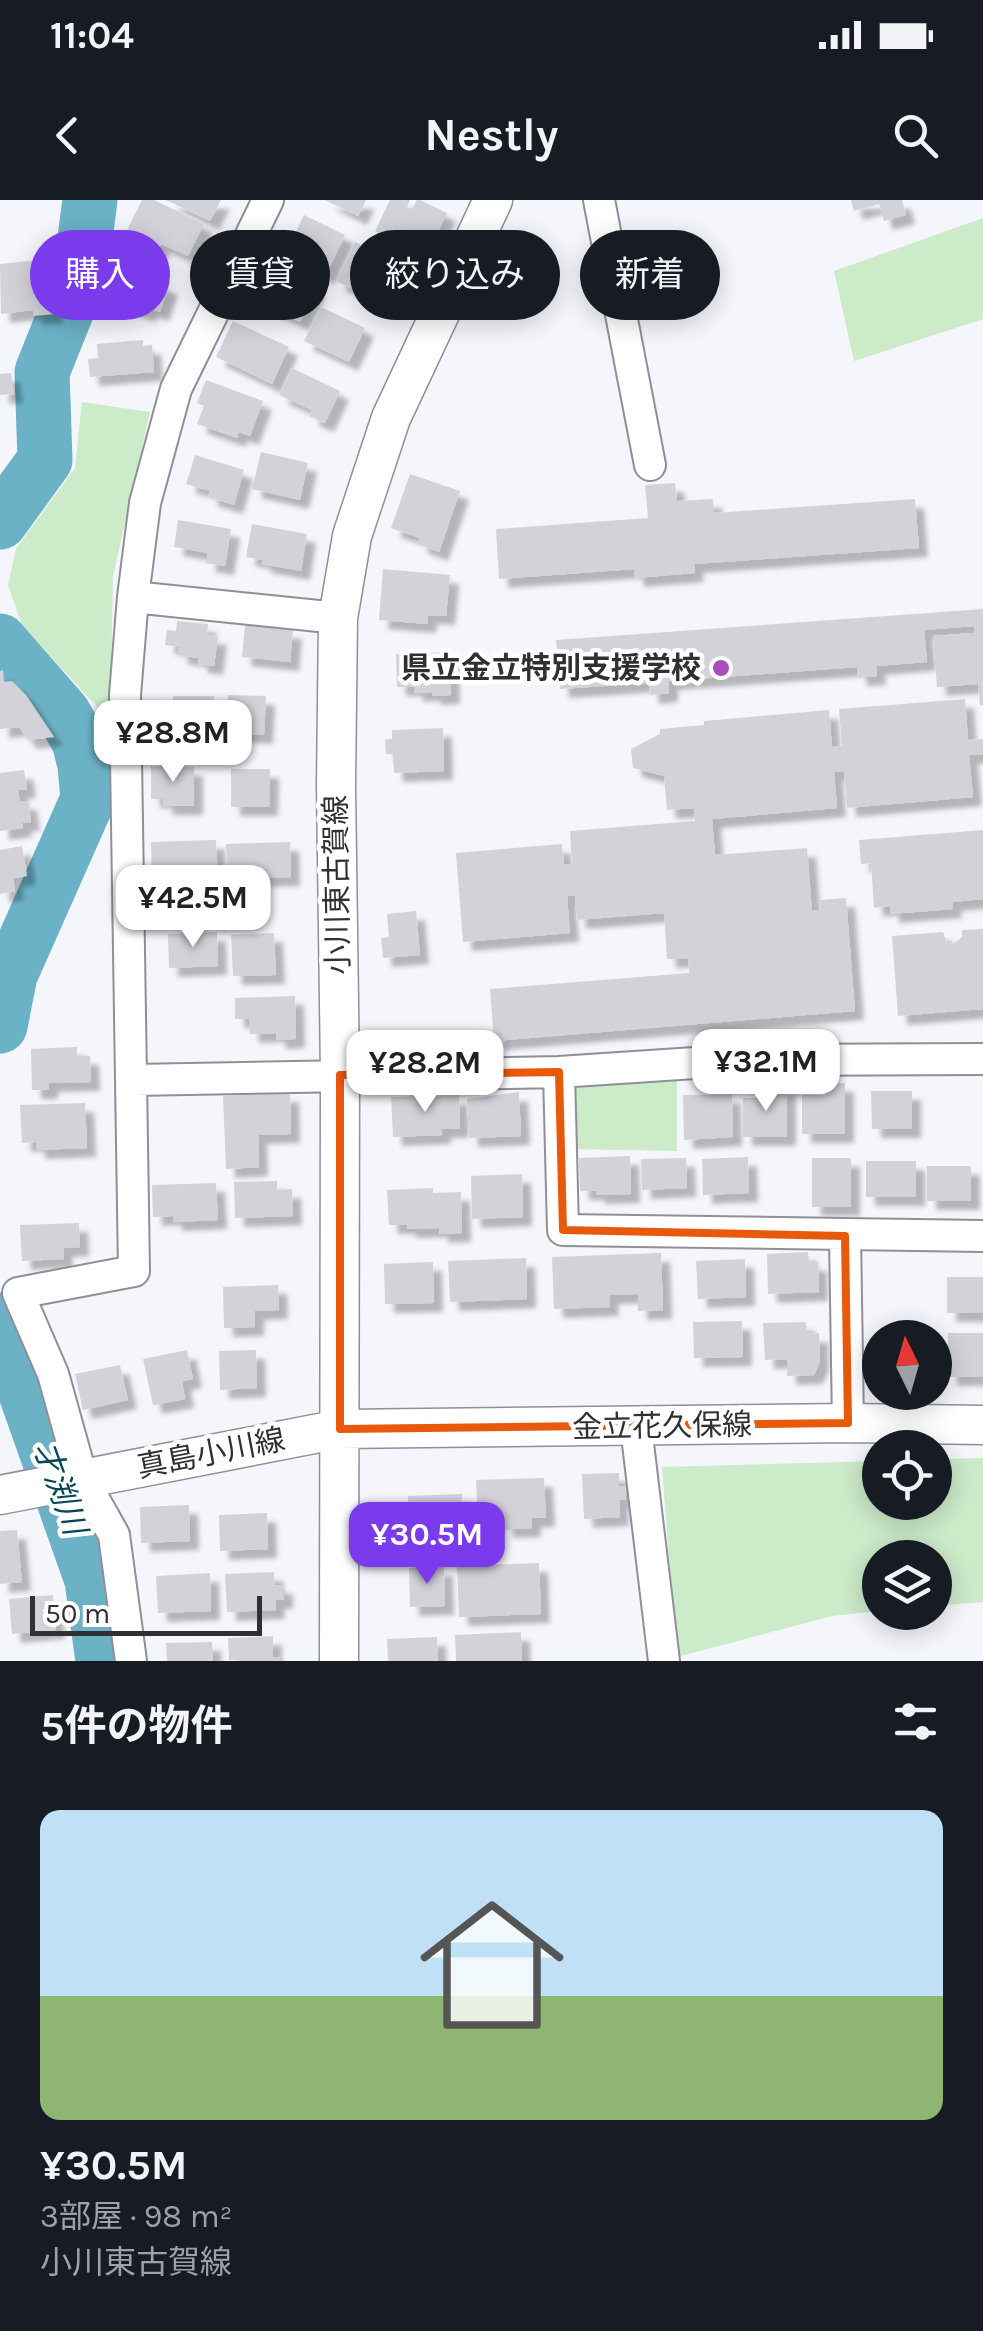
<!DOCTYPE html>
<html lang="ja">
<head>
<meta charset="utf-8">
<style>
	:root { --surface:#171b24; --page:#20242c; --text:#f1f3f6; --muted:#9ea1a6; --line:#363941; --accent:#7c3aed }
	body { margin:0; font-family:Karla,"Noto Sans JP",sans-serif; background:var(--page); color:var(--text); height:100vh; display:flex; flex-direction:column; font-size:38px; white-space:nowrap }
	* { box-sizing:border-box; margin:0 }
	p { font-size:32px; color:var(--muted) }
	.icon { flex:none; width:55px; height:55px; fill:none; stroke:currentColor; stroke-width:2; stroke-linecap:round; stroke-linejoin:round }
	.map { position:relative; height:1461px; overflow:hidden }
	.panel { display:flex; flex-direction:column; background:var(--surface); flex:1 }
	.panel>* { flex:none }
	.top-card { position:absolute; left:30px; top:30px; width:925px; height:90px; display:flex; gap:20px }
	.needle { width:65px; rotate:355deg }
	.tools { position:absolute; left:862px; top:1120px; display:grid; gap:20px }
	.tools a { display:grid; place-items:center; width:90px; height:90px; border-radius:50%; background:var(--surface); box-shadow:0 5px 25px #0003; font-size:50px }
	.scale { position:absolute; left:30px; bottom:25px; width:232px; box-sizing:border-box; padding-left:10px; border:5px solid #303033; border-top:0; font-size:28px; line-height:35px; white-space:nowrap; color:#303033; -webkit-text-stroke:8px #fff; paint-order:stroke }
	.price { position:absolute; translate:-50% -85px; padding:0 22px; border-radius:20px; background:#fff; color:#222; font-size:32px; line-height:65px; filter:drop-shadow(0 2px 5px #0008) }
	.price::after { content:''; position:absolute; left:50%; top:60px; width:30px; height:22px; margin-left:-15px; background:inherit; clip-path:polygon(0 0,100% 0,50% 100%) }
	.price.active { background:var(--accent); color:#fff }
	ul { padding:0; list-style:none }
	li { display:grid; align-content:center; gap:20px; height:530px; padding:0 40px }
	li+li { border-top:2px solid var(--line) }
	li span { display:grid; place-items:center; height:310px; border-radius:20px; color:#555 }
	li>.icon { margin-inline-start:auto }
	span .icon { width:180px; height:180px; fill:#fffc; stroke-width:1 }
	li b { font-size:42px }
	h2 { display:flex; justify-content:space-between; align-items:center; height:120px; padding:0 40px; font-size:42px }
	.chip { padding:0 35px; border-radius:45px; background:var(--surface); box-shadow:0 5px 25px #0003; font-size:35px; line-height:90px }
	.chip.active { background:var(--accent); color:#fff }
	.status { display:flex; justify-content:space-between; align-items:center; height:70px; padding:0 50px; background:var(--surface); direction:ltr }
	.status svg { height:28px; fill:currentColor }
	header { display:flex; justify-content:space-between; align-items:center; height:130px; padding:0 40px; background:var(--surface); font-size:45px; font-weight:700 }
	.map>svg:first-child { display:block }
</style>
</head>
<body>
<div class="status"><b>11:04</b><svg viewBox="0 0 49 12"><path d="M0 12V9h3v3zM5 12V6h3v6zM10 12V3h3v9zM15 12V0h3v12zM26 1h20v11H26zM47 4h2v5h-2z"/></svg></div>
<header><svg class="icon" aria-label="back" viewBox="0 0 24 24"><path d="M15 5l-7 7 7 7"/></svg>Nestly<svg class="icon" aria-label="search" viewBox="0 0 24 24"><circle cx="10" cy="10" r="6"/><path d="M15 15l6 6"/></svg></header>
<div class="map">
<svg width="983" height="1461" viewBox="0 0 983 1461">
	<defs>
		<filter id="shadow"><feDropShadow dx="9" dy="9" stdDeviation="2.5" flood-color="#0004"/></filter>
	</defs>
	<rect width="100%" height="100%" fill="#f5f5fc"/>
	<path fill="#cbebc9" d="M983,18V119L854,161L834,71Z
		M82,202L150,212L113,376L110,521L22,425L8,385L16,349L75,268Z
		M677,874V951L570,949L569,889Z
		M983,1258V1402L935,1406V1358H880V1411L832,1416L677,1457L662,1267L880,1261V1302H935V1259Z"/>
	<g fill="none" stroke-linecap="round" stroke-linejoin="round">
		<path stroke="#6cb2c7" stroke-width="55" d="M0,322L45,260L42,172L80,77L90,0
			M0,441L63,513L79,541L85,565L88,599L10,775L0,826
			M0,1120L92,1380L103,1461"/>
	</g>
	<path fill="#d3d2d9" filter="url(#shadow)" d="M142,0H154L204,24L188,56L161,44L156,54L123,38Z
		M166,0H221L210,21Z
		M325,0H366L358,16Z
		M390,0H410L407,7L412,9L417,0H420L447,13L426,56L375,31Z
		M851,0H902L906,15L884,21L879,4L854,11Z
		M304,15L345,35L326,75L310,68L314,59L296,51L299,44L292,40Z
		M355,42L405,66L387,105L336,81Z
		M57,58L59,76L53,114L34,116L33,110L1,114L0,64Z
		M265,65L316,89L300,122L250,98Z
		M123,70L169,86L160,112L149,108L147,113L112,101Z
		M321,107L365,128L349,162L304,141Z
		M233,121L289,147L272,184L216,157Z
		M143,140V146L152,145L154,172L90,177L88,159L98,158L97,144Z
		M292,168L340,191L325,223L309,216L312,210L279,195Z
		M11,173L14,194L0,195V174Z
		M206,180L263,201L250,236L239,232L237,238L197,224L204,206L197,203Z
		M261,252L308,263L300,300L252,289Z
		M195,255L244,270L234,305L208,297L210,291L186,284Z
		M410,274L460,291L439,352L418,344L420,338L391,328Z
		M675,283L677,301L713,299L714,313L915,299L919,348L694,364L695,373L635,378L634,369L499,379L496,329L648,318L645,285Z
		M178,320L231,329L225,366L206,363L208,353L174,347Z
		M252,324L307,334L301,371L262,364L263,360L246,357Z
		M383,369L450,375L446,416L428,415L427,424L379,420Z
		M983,409V505H980L978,484L937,487L933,436L974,433V426L924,430L927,462L876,466L877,476L858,477L857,467L669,481V493L650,495L649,483L560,489L556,440Z
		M177,421L208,424L207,435L218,436L214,466L198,464L199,458L178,455L179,447L165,445L167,430L176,431Z
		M245,425L293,430L290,462L242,457Z
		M450,452L451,495L432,496V492L414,493V487H397L396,454Z
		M3,470L4,482L12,481L26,495L54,537L28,540L19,527L0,529V471Z
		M228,495L266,496L264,535L226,533Z
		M173,496H214L213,532L173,531Z
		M965,499L968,540L983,539V554L969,555L973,597L847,608L844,571L834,572L837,608L712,619L715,655L807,648L812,711L821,710L820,700L846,698L855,811L494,841L490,789L689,773L688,758L667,759L664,713L577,720L575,696H567L570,733L463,742L456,653L562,644L564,665L572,664L570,631L695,621L694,608L667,610L664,576L633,568L631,549L660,534V529L704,525V521L829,510L832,547L842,546L839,509Z
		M443,528L444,571L394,573L393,554H386L385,539H392V530Z
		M151,566L194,567V606H163L164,599H151Z
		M231,569H270L269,607H231Z
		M24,570L27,589L18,590L20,602L28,601L31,622L22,623L23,628L0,631V573Z
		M983,630V699L952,702L953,709L890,714V706L874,708L871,663L861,664L859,640Z
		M216,640L218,681L152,683L151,642Z
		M290,642L291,677L242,678V665L227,666L226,644Z
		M22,646L27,676L13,678L15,691L0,694V650Z
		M416,711L420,755L383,758L381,738L389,737L387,714Z
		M983,729V809L898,816L892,736L943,732L947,743L953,744L962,737V730Z
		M217,732L218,766L169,768L168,734Z
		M274,733L276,775L233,776L231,735Z
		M295,796L296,839L277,840L276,833L250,834L249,819H235V798Z
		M77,847V856H90L91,882L49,883V890H32L31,849Z
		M825,883H845V934H802V895H826Z
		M767,886H787V937H743V898H767Z
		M871,891H912V929H872Z
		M519,892L521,936L469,938L467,899Z
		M290,893L291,934L258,935L259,967L226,969L223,896Z
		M732,894L733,937L684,940L683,895Z
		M459,895L460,929H442V935L393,937L391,897Z
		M85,903L87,948L36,950V942L22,943L20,905Z
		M630,956L631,994L596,995V991H580L579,958Z
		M748,957L749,993L703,995L702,959Z
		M686,958L687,988L642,990L641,959Z
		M812,958H851V1007H812Z
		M866,961H916V997H866Z
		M927,966H971V1001H927Z
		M522,974L523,1017L472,1019L471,976Z
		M277,981V990L292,989L293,1016L235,1018L234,982Z
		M216,983L218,1020L173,1022V1016L153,1017L152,985Z
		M433,988V993L461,992L462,1033L439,1034V1028L407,1029V1025H389L387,990Z
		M79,1023L80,1047L63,1048L64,1059L22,1061L20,1025Z
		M808,1052L809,1062H818L819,1092L768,1094L767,1054Z
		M661,1053L663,1110L638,1111V1094L609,1095L610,1107L554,1109L552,1057Z
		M526,1058L527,1099L450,1102L448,1061Z
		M745,1059L746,1097L698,1099L696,1061Z
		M433,1062L434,1103L385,1104L384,1064Z
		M947,1077H983V1113H947Z
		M278,1085L279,1110L255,1111V1127L224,1128L223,1087Z
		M742,1121L743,1157L694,1158L693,1122Z
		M806,1122L807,1134L819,1133L820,1161L814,1175L787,1176V1159L765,1160L763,1123Z
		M948,1133H983V1177H948Z
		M187,1150L193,1179L182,1181L185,1199L153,1205L143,1159Z
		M256,1150L257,1188L220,1190L219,1151Z
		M120,1165L128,1200L83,1210L75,1174Z
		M619,1273V1286H625L626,1300H619L620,1317L584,1319L582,1274Z
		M544,1278L546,1318H532V1328L504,1329L503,1319L478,1321L476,1280Z
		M462,1294L464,1338L410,1340L408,1296Z
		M189,1305L190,1341L141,1343L140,1307Z
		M267,1313L268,1349L220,1351L219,1315Z
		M17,1330L22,1382L0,1384V1331Z
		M539,1363L541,1414L459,1417L457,1366Z
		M444,1367L445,1406L410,1407L409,1368Z
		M274,1372L275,1385H284V1400H275L276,1410L227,1412L225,1374Z
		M210,1373L211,1411L158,1413L156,1376Z
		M53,1395L56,1430L12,1434L9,1399Z
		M521,1432L522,1461H456L455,1435Z
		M273,1436V1458L280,1457V1461L229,1460L228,1438Z
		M437,1437L438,1461H388L387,1439Z
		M212,1442L213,1461H167L166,1443Z"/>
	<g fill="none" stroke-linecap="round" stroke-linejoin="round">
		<g stroke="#8f8f96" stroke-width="34">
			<path id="minor" d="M599,0L650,265
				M133,397L338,418
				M559,872L563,1030L983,1036
				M133,880L559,872L740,860L983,859
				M845,1036L848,1223
				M636,1227L664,1461
				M131,1461L114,1335L82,1278L53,1174L18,1093L134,1071L125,495L133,397L145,303L176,189L268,0"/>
		</g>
		<g stroke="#8f8f96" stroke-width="41">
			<path id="tertiary" d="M0,1295L340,1229L848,1223L983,1225
				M339,1461L340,875L336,585L338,418L352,336L391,218L493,0"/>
		</g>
		<use href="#minor" stroke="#fff" stroke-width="30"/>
		<use href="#tertiary" stroke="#fff" stroke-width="38"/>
	</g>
	<path fill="none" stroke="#e8590c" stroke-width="8" stroke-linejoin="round" d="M559,872L563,1030L845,1036L848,1223L340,1229V875Z"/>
	<circle fill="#aa4eb9" stroke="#fff" stroke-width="4" cx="721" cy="468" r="10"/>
	<g text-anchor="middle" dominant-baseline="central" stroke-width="9" stroke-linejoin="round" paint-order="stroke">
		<g font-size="30" font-weight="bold" fill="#303033" stroke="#fff" text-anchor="end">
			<text x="701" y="468">県立金立特別支援学校</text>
		</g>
		<g font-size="30" fill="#303033" stroke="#fff">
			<text transform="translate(337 685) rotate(-91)">小川東古賀線</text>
			<text transform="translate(662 1226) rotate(-1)">金立花久保線</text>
			<text transform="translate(211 1253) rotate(-11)">真島小川線</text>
		</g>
		<g font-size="32" font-style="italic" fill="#064756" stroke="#fff">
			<text transform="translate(60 1288) rotate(70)">才渕川</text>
		</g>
	</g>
</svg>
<div class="tools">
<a><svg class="needle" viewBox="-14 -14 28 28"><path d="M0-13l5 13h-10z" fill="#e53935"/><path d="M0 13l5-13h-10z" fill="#9ea1a6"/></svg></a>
<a><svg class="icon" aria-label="locate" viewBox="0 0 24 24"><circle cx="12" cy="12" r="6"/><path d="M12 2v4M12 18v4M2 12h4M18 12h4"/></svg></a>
<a><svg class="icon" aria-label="layers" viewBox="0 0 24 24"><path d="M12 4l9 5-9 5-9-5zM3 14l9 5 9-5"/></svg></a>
</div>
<div class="scale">50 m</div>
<b class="price" style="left:173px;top:585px">¥28.8M</b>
<b class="price" style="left:193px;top:750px">¥42.5M</b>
<b class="price" style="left:766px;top:914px">¥32.1M</b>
<b class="price" style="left:425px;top:915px">¥28.2M</b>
<b class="price active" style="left:427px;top:1387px">¥30.5M</b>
<div class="top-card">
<a class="chip active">購入</a>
<a class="chip">賃貸</a>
<a class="chip">絞り込み</a>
<a class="chip">新着</a>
</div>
</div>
<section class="panel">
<h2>5件の物件<svg class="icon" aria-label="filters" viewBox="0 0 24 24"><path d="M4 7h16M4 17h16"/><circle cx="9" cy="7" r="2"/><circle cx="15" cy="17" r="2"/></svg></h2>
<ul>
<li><span style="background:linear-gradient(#bfe0f5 60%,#8fb573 0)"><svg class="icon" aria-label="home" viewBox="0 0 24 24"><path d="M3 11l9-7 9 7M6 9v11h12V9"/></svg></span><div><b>¥30.5M</b><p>3部屋 · 98 m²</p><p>小川東古賀線</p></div></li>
</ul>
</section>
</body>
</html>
